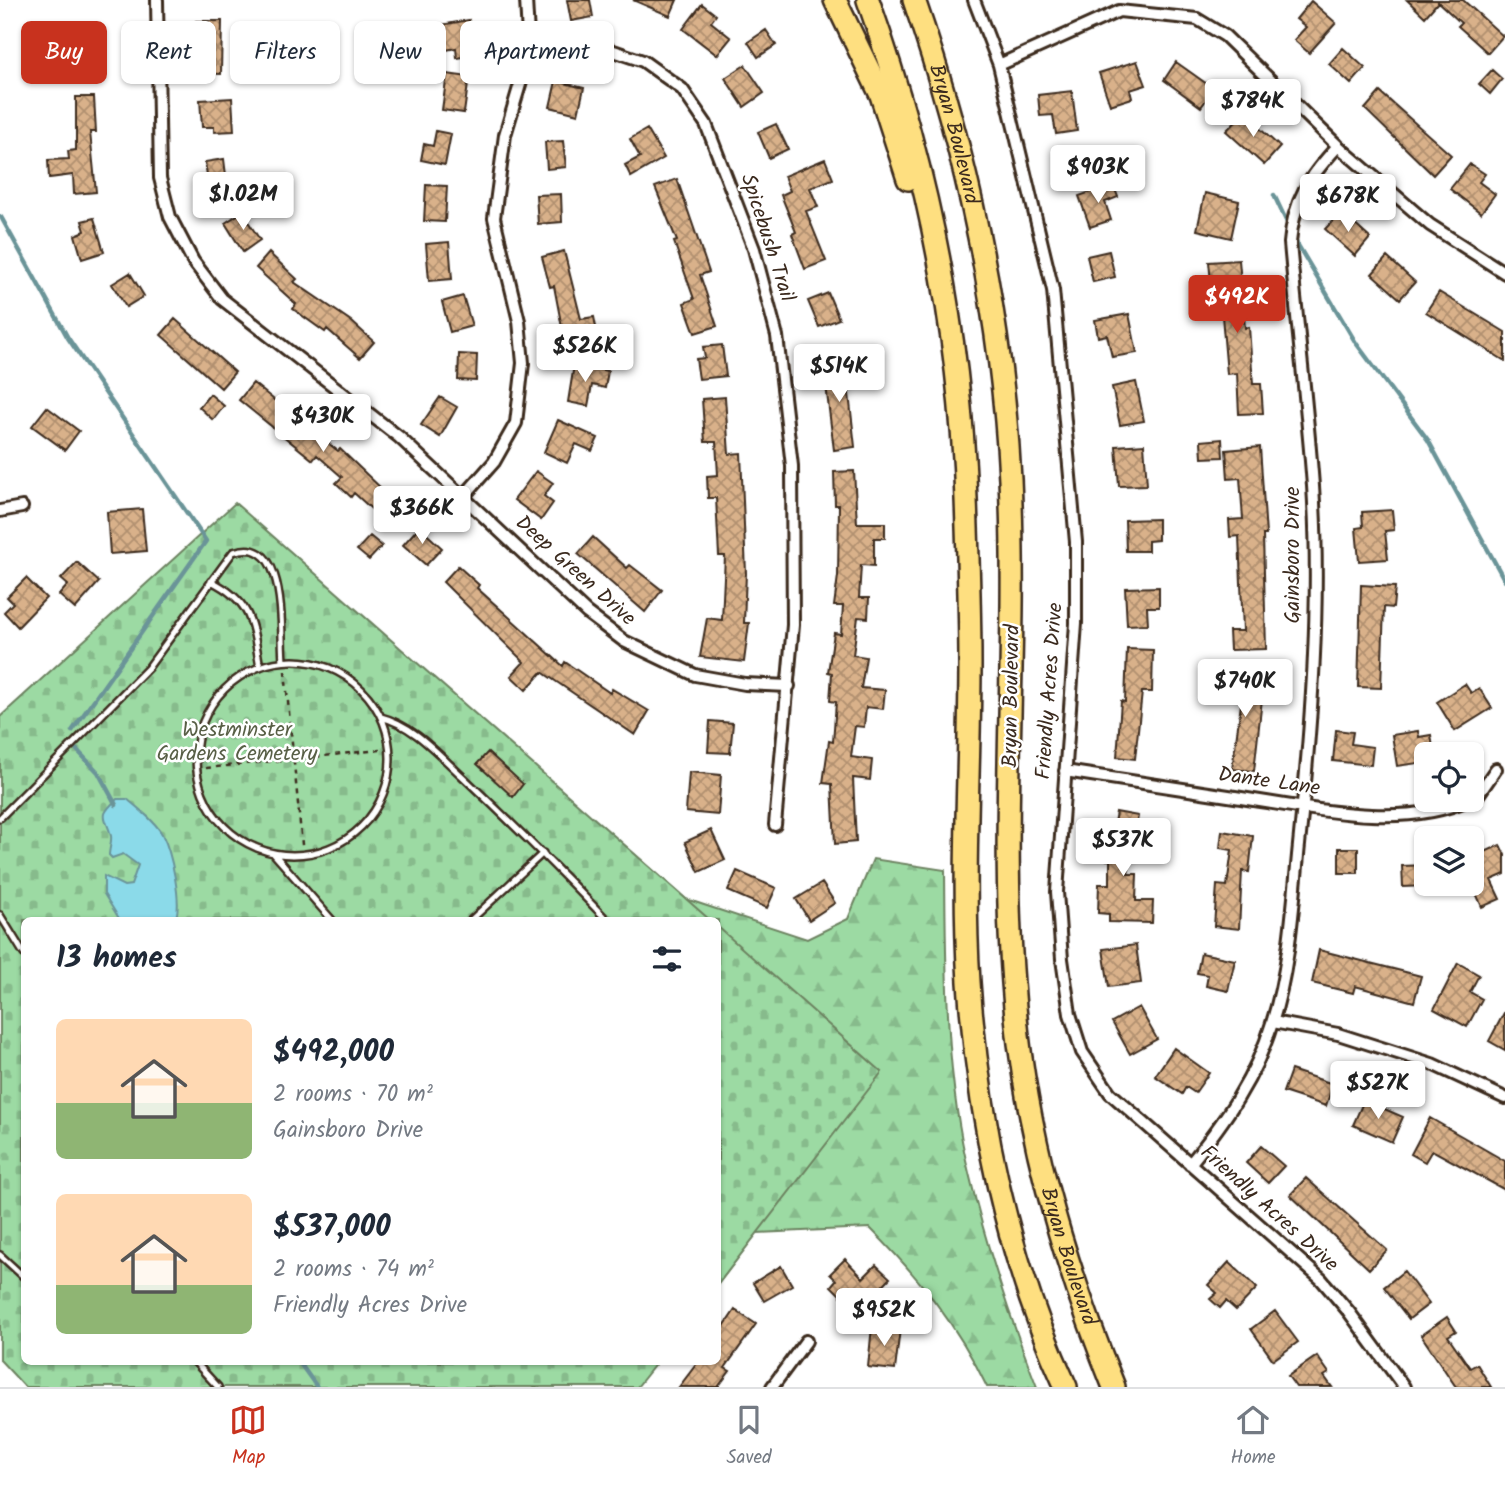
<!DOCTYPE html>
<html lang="en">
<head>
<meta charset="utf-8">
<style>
	:root { --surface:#fff; --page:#f2f2f3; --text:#1f2937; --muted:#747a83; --line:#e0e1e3; --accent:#c8321e }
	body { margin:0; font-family:Kalam,sans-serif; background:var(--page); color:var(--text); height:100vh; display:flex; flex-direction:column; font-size:26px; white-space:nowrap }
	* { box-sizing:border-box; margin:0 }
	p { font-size:23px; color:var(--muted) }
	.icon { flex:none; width:38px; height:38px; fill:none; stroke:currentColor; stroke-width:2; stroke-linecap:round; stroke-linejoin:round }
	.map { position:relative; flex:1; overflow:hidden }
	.side { position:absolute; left:21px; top:917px; width:700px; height:448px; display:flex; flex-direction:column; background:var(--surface); border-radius:10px; box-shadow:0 2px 5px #0004 }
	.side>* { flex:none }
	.guide { position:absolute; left:21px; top:21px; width:700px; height:63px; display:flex; gap:14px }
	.controls { position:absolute; left:1414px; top:742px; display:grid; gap:14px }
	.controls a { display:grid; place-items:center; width:70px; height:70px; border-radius:10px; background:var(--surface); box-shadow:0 2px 5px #0004; font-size:35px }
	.price { position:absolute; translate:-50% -60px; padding:0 16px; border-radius:7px; background:#fff; color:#222; font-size:23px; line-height:46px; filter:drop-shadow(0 2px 4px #0008) }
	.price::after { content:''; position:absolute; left:50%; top:42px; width:21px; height:16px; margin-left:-10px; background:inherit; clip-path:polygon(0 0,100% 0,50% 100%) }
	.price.selected { background:var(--accent); color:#fff }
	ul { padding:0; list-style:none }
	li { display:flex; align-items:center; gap:21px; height:175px; padding:0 35px }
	li span { display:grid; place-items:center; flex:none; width:196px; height:140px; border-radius:10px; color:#555 }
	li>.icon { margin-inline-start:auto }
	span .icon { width:84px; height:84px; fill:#fffc; stroke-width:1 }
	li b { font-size:30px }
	h2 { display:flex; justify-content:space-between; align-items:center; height:84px; padding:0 35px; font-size:30px }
	.pill { padding:0 24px; border-radius:10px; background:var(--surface); box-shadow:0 2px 5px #0004; font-size:24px; line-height:63px }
	.pill.selected { background:var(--accent); color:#fff }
	.menu { display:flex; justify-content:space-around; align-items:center; height:98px; border-top:2px solid var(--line); background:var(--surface); font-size:19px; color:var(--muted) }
	.menu a { display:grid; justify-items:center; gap:4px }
	.menu .selected { color:var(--accent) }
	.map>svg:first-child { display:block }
</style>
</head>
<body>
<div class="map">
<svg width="1505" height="1387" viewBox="0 0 1505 1387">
	<defs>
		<pattern id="forest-firs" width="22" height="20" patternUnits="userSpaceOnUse" patternTransform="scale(1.75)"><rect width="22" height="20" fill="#9cdaa3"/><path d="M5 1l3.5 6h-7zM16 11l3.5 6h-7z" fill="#87bb8c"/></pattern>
		<pattern id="cemetery-stones" width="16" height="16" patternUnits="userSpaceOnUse" patternTransform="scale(1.75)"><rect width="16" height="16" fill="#9cdaa3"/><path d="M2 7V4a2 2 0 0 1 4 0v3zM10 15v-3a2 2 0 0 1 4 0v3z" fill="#87bb8c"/></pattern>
		<pattern id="building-cross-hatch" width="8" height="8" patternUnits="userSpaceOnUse" patternTransform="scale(1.75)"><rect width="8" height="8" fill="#d9b18a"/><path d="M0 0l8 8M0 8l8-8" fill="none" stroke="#b19070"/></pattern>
	</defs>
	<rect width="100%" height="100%" fill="#fff"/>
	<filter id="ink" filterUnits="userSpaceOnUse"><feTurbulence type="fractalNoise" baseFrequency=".0143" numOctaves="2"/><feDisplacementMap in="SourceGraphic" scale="14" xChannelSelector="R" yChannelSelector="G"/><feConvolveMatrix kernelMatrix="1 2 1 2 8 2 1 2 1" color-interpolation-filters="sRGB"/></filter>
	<g filter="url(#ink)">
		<path fill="url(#forest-firs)" stroke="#6c8260" stroke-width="2" d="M599,823L686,899L807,939L848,919L873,859L945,870C946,971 945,1075 969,1173C986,1246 1010,1318 1037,1387H987C958,1326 918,1276 870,1228L757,1233L718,1284V920H626Z"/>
		<path fill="url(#cemetery-stones)" stroke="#6c8260" stroke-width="2" d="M235,503L710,920H24V1362H657L637,1387H25L0,1360V717Z
			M718,927L882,1072L718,1284Z"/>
		<path fill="#8bdae9" stroke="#6b9498" stroke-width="2" d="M117,799H127C138,808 155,821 162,834C171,851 183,904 175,920H120L104,894V876L124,886L131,885L138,865L123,854L112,858L109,855C109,850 112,841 111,836C106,815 97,818 117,799Z"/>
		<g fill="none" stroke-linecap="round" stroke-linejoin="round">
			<path stroke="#6b9498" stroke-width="4.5" d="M1274,195L1290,229
				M1,217L68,338L206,541L72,731
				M1293,237L1356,343L1428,440L1505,581
				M77,750L98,772L116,805
				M299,1362L317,1387"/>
		</g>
		<path fill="url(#building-cross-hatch)" stroke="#3b2a1e" stroke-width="2" d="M567,0H590L593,17L571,21Z
			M633,0H677L670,16Z
			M1407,0H1463L1503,36L1488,53L1458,26L1461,23L1438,2L1425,17Z
			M1311,1L1336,23L1309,53L1294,40L1306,27L1296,19Z
			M702,4L716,15L711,22L731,38L717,55L683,29Z
			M469,20L476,55L457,58L456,48L446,50L441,25Z
			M196,21H222L221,74L195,73Z
			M79,27L99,31L97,58H101L100,70L76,71V67H69L70,34L79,36Z
			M766,30L776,45L758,57L748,42Z
			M1343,48L1365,68L1351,84L1329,64Z
			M1137,61L1146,85L1130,90L1132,98L1110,105L1099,73Z
			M1176,62L1214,89L1201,107L1164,80Z
			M745,65L764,93L744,107L725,78Z
			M1492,70L1502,79L1490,94L1479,84Z
			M447,74L469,77L464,113L442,110Z
			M556,81L584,88L578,114L550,107Z
			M1072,91L1077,131L1056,134L1053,115L1040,116L1038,95Z
			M1380,92L1451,155L1433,175L1365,109Z
			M76,97H94L96,132H90L96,192L74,194L73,175L49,178L48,160L69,159L68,151L76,150Z
			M232,98L234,131L214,132V127H202L200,100Z
			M1243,113L1280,147L1264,165L1226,131Z
			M776,124L788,149L769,158L758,132Z
			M647,129L664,158L631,177L625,165L640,157L630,139Z
			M436,131L451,134L445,165L421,160L424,144L433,146Z
			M563,141L566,167L547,169L545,142Z
			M224,159L228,192L210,195L205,162Z
			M825,159L833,179L810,188L818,207L806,211L826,261L805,269L792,234L796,232L781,195L790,191L784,176Z
			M1470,164L1485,174L1479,182L1495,194L1481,213L1450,189Z
			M677,179L709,272L700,275L717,326L695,333L684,303L694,299L674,242L677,241L655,187Z
			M1113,184L1118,197L1105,202L1111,220L1090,227L1079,196Z
			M426,185L447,186L445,222L424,221Z
			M1205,193L1239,201L1231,238L1197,230Z
			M561,194L562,222L538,224L536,195Z
			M242,212L260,240L243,252L225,223Z
			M1341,212L1370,238L1355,256L1325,229Z
			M94,218L104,252L82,259L75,235L85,231L82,221Z
			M449,242L452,279L429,281L426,244Z
			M564,251L581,319L594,317L597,332L564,338L554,286L550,287L542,257Z
			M1109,251L1115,277L1093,282L1087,256Z
			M269,253L297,279L294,282L351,321L374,342L360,358L327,329L325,332L293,309L296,304L256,268Z
			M1387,257L1415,282L1400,299L1372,274Z
			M1239,260L1245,328L1249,327L1253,384H1261L1263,413L1239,414L1237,373L1227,374L1219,281L1211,282L1209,262Z
			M130,273L144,296L126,307L112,284Z
			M1439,292L1505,332V361L1426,312Z
			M828,293L839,319L819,327L808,301Z
			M463,296L472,326L450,332L442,302Z
			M1129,314L1137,353L1112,357L1107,335L1098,337L1095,320Z
			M175,319L235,372L221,388L161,335Z
			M722,345L726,376L699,379L696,359L705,358L703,347Z
			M459,354L477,355L476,381L458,380Z
			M845,358L855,447L834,450L823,361Z
			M574,365L608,371L605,388L592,385L588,406L568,402Z
			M1136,382L1144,421L1120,425L1112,387Z
			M253,383L338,451L340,449L404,510L390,526L354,493L351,497L336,483L342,477L317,455L313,460L239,400Z
			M210,394L224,406L213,420L199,407Z
			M440,397L457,407L440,437L421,425Z
			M725,397L729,454L741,453L746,573L744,623H749L744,662L700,657L707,618L722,620L725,556H719L716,498H708L707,476L718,475L716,442H705L702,399Z
			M47,407L79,431L65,450L32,426Z
			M558,420L598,438L592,451L576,444L567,463L544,452Z
			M1222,439L1223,457L1202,458L1201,441Z
			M1144,444L1147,485L1119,486L1116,446Z
			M1260,447L1266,535H1263L1266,649L1230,650L1229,631H1243L1239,536L1230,537L1229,520L1243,519L1240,478L1228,479L1226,450Z
			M536,471L553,483L544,496L553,503L541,520L514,500Z
			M854,471L857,523H885V538H874V566L861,565L859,598H869L868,618L858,617L853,655L866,657L861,688L885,690L883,709L866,707L864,727L855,726L851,757L872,760L870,780L853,778L856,842L835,844L832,784L823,783L829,741L833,742L836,702L830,701L832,673L828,672L834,633L841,634L843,606H834L838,576L839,505H835L834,472Z
			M142,509L146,551L110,554L107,512Z
			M1392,510L1394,530L1385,531L1388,559L1359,561L1356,528L1363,527L1362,512Z
			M1158,519V540L1148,541V551H1126L1125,520Z
			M419,527L442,548L426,565L403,545Z
			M370,536L382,546L369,560L357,550Z
			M593,537L627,568L630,565L662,590L645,612L578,554Z
			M77,562L99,582L75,609L59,595L68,585L61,579Z
			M458,566L479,585L477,588L563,666L565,662L610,693L612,689L649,711L635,735L542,672L526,690L511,676L524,662L443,582Z
			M26,578L46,598L18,627L4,612L13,603L7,597Z
			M1361,585L1395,587L1393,608L1384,607L1381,688L1358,687Z
			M1159,587V607H1147L1148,624L1127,625L1125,588Z
			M1127,649L1153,650L1152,692H1142L1135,759L1117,757L1121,701L1125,702Z
			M1220,677L1264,681L1254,771L1232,769L1242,697L1218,694Z
			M1465,684L1471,693L1479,688L1492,708L1455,731L1437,702Z
			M710,721L733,723L730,753L708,752Z
			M1336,730L1353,732L1351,744L1373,747L1371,765L1333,761Z
			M1418,731L1419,737L1431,735L1434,754H1426V762L1397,766L1392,735Z
			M488,752L523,784L513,797L477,764Z
			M689,772L721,775L718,815L686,812Z
			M1116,812L1138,816L1128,874H1137L1136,901H1153L1152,923L1109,922V914L1098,913L1099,884H1110V860H1107Z
			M711,830L725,860L699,872L685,842Z
			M1222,831L1253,836L1249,872L1242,871L1239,929L1214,926L1217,885L1227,886L1232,850L1220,848Z
			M1500,845L1505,855V874L1491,880L1500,899L1482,907L1472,884V858Z
			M1339,848H1358V873H1339Z
			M1426,865V886L1403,887L1402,866Z
			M737,871L776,888L767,908L728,891Z
			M822,883L835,903L809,920L796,899Z
			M1136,945L1141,983L1109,987L1103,949Z
			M1319,950L1421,976L1414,1002L1355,986L1353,993L1312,983Z
			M1201,953L1235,960L1228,991L1206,986L1208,975L1197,973Z
			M1458,963L1479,975L1470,992L1482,999L1467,1027L1434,1009Z
			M1139,1007L1157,1039L1130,1054L1112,1022Z
			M1505,1011V1050L1489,1041Z
			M1174,1048L1209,1073L1195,1093L1186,1087L1182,1094L1155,1076Z
			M1291,1070L1333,1084L1326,1106L1283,1092Z
			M1364,1100L1403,1117L1392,1142L1353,1125Z
			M1430,1118L1505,1161V1190L1432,1150L1425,1162L1411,1154Z
			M1261,1146L1284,1166L1268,1183L1246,1163Z
			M1306,1178L1387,1250L1369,1269L1290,1195Z
			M845,1259L863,1278L876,1265L890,1278L864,1305L857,1297L850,1305L831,1286L836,1280L830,1274Z
			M1229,1262L1257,1288L1236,1310L1226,1301L1220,1308L1210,1299L1217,1293L1208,1285Z
			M781,1266L792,1285L764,1301L753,1283Z
			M1404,1271L1429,1304L1409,1319L1384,1287Z
			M735,1310L756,1324L725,1368L730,1371L718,1387H679L698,1362H718V1335Z
			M1275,1311L1298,1342L1273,1360L1251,1329Z
			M1447,1317L1456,1331L1448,1336L1470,1368L1477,1364L1491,1387H1456L1421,1335Z
			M872,1326L900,1329L895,1370L868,1367Z
			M1317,1356L1329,1373L1324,1376L1332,1387H1296L1288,1376Z"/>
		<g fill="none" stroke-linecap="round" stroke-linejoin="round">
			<g stroke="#3b2a1e" stroke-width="10">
				<path id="service" d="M211,581C253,602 252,624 260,667
					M196 758a97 97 0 1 1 194 0a97 97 0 1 1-194 0Z
					M381,717C413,725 438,754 462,776C512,823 560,871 607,920
					M0,818L148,668L233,552C288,533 280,627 283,661
					M274,854L332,920
					M0,915L24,954
					M471,920L543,853
					M0,1255L24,1277
					M195,1362L218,1387"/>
			</g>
			<g stroke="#3b2a1e" stroke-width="16">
				<path id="minor" d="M157,0L160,178L170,217L193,261L222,299L399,437L587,613L624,641L695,675L745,684L789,686
					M974,0L999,65L1053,290L1076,542V623L1057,892L1062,959L1070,1014L1082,1052L1110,1093L1321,1279L1349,1312L1404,1387
					M529,54L565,46H599L643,61L682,89L706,124L754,249L777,336L792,466L793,625L775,825
					M999,65L1119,11L1197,19L1225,36L1338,146L1430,225L1505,273
					M464,496L494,462L516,423L523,363L519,321L494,218L505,135L529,54L526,0
					M0,511L22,507
					M1065,771C1121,780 1178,788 1235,797C1304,807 1402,831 1467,800
					M1472,798L1478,795L1496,769
					M1273,1022L1338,1034L1432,1064L1505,1098
					M1190,1164C1225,1121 1256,1077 1272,1023C1290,967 1293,904 1299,845C1311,727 1321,605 1313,486C1307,405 1297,324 1290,243C1293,201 1309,177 1338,146
					M772,1387L806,1341"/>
			</g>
			<g stroke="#3b2a1e" stroke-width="26">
				<g id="motorway">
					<path d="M835,0L881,95L908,179"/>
					<path d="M868,0C925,160 960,329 966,499C968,554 970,608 970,663C970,769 962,875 969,982C978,1119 1008,1262 1066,1387"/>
					<path id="s1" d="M914,0C967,153 1002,318 1010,479C1018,647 1000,815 1013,983C1023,1125 1061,1256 1114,1387"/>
				</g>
			</g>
			<path stroke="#3b2a1e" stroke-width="2.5" stroke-dasharray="5 5" stroke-linecap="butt" d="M285,671L303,855
				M196,769L390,749"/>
			<use href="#service" stroke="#fff" stroke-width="5"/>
			<use href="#minor" stroke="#fff" stroke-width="10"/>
			<use href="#motorway" stroke="#fedf80" stroke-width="21"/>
		</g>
	</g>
	<g text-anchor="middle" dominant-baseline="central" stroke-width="5" stroke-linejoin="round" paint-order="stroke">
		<g font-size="21" fill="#3b2a1e" stroke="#fff">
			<text stroke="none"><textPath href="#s1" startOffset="140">Bryan Boulevard</textPath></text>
			<text transform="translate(767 238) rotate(72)">Spicebush Trail</text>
			<text transform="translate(1293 555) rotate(-90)">Gainsboro Drive</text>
			<text transform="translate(575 571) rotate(42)">Deep Green Drive</text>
			<text transform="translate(1050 691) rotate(-86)">Friendly Acres Drive</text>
			<text transform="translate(1012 696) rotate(-89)">Bryan Boulevard</text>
			<text transform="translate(1269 782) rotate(8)">Dante Lane</text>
			<text transform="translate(1269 1209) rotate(42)">Friendly Acres Drive</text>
			<text stroke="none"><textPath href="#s1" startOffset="1274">Bryan Boulevard</textPath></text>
		</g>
		<g font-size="21" fill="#585f46" stroke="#fff">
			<text x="237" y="730">Westminster<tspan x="237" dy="24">Gardens Cemetery</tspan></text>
		</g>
	</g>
</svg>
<div class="controls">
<a><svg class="icon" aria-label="locate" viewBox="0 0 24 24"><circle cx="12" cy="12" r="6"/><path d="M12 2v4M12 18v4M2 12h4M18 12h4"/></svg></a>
<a><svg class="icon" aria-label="layers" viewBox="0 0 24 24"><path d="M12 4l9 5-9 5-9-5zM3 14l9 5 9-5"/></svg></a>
</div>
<b class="price" style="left:1253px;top:139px">$784K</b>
<b class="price" style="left:1098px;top:205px">$903K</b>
<b class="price" style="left:243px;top:232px">$1.02M</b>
<b class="price" style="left:1348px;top:234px">$678K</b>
<b class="price selected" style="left:1237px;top:335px">$492K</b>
<b class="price" style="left:585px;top:384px">$526K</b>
<b class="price" style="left:839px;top:404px">$514K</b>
<b class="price" style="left:323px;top:454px">$430K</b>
<b class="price" style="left:422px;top:546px">$366K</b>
<b class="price" style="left:1245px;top:719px">$740K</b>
<b class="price" style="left:1123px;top:878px">$537K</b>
<b class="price" style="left:1378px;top:1121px">$527K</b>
<b class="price" style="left:884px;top:1348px">$952K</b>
<div class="guide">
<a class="pill selected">Buy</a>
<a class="pill">Rent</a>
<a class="pill">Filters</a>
<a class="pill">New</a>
<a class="pill">Apartment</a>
</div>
<section class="side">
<h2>13 homes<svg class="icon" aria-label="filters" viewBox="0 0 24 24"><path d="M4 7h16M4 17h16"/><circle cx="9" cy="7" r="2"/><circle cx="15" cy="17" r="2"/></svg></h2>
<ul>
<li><span style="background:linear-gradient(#ffd9b3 60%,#8fb573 0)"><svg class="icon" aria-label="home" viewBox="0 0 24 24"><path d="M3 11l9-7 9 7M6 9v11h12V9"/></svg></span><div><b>$492,000</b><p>2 rooms · 70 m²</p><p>Gainsboro Drive</p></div></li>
<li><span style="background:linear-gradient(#ffd9b3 65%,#8fb573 0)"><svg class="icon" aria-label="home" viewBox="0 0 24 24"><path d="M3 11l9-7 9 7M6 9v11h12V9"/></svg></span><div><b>$537,000</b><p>2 rooms · 74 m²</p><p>Friendly Acres Drive</p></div></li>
</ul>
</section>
</div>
<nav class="menu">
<a class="selected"><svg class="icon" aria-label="map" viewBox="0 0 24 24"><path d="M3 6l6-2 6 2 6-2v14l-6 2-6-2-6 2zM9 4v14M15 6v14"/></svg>Map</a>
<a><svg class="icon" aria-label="saved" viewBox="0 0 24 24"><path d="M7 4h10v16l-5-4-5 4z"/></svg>Saved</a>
<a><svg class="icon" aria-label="home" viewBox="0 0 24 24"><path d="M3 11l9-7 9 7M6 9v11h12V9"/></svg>Home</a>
</nav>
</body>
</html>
